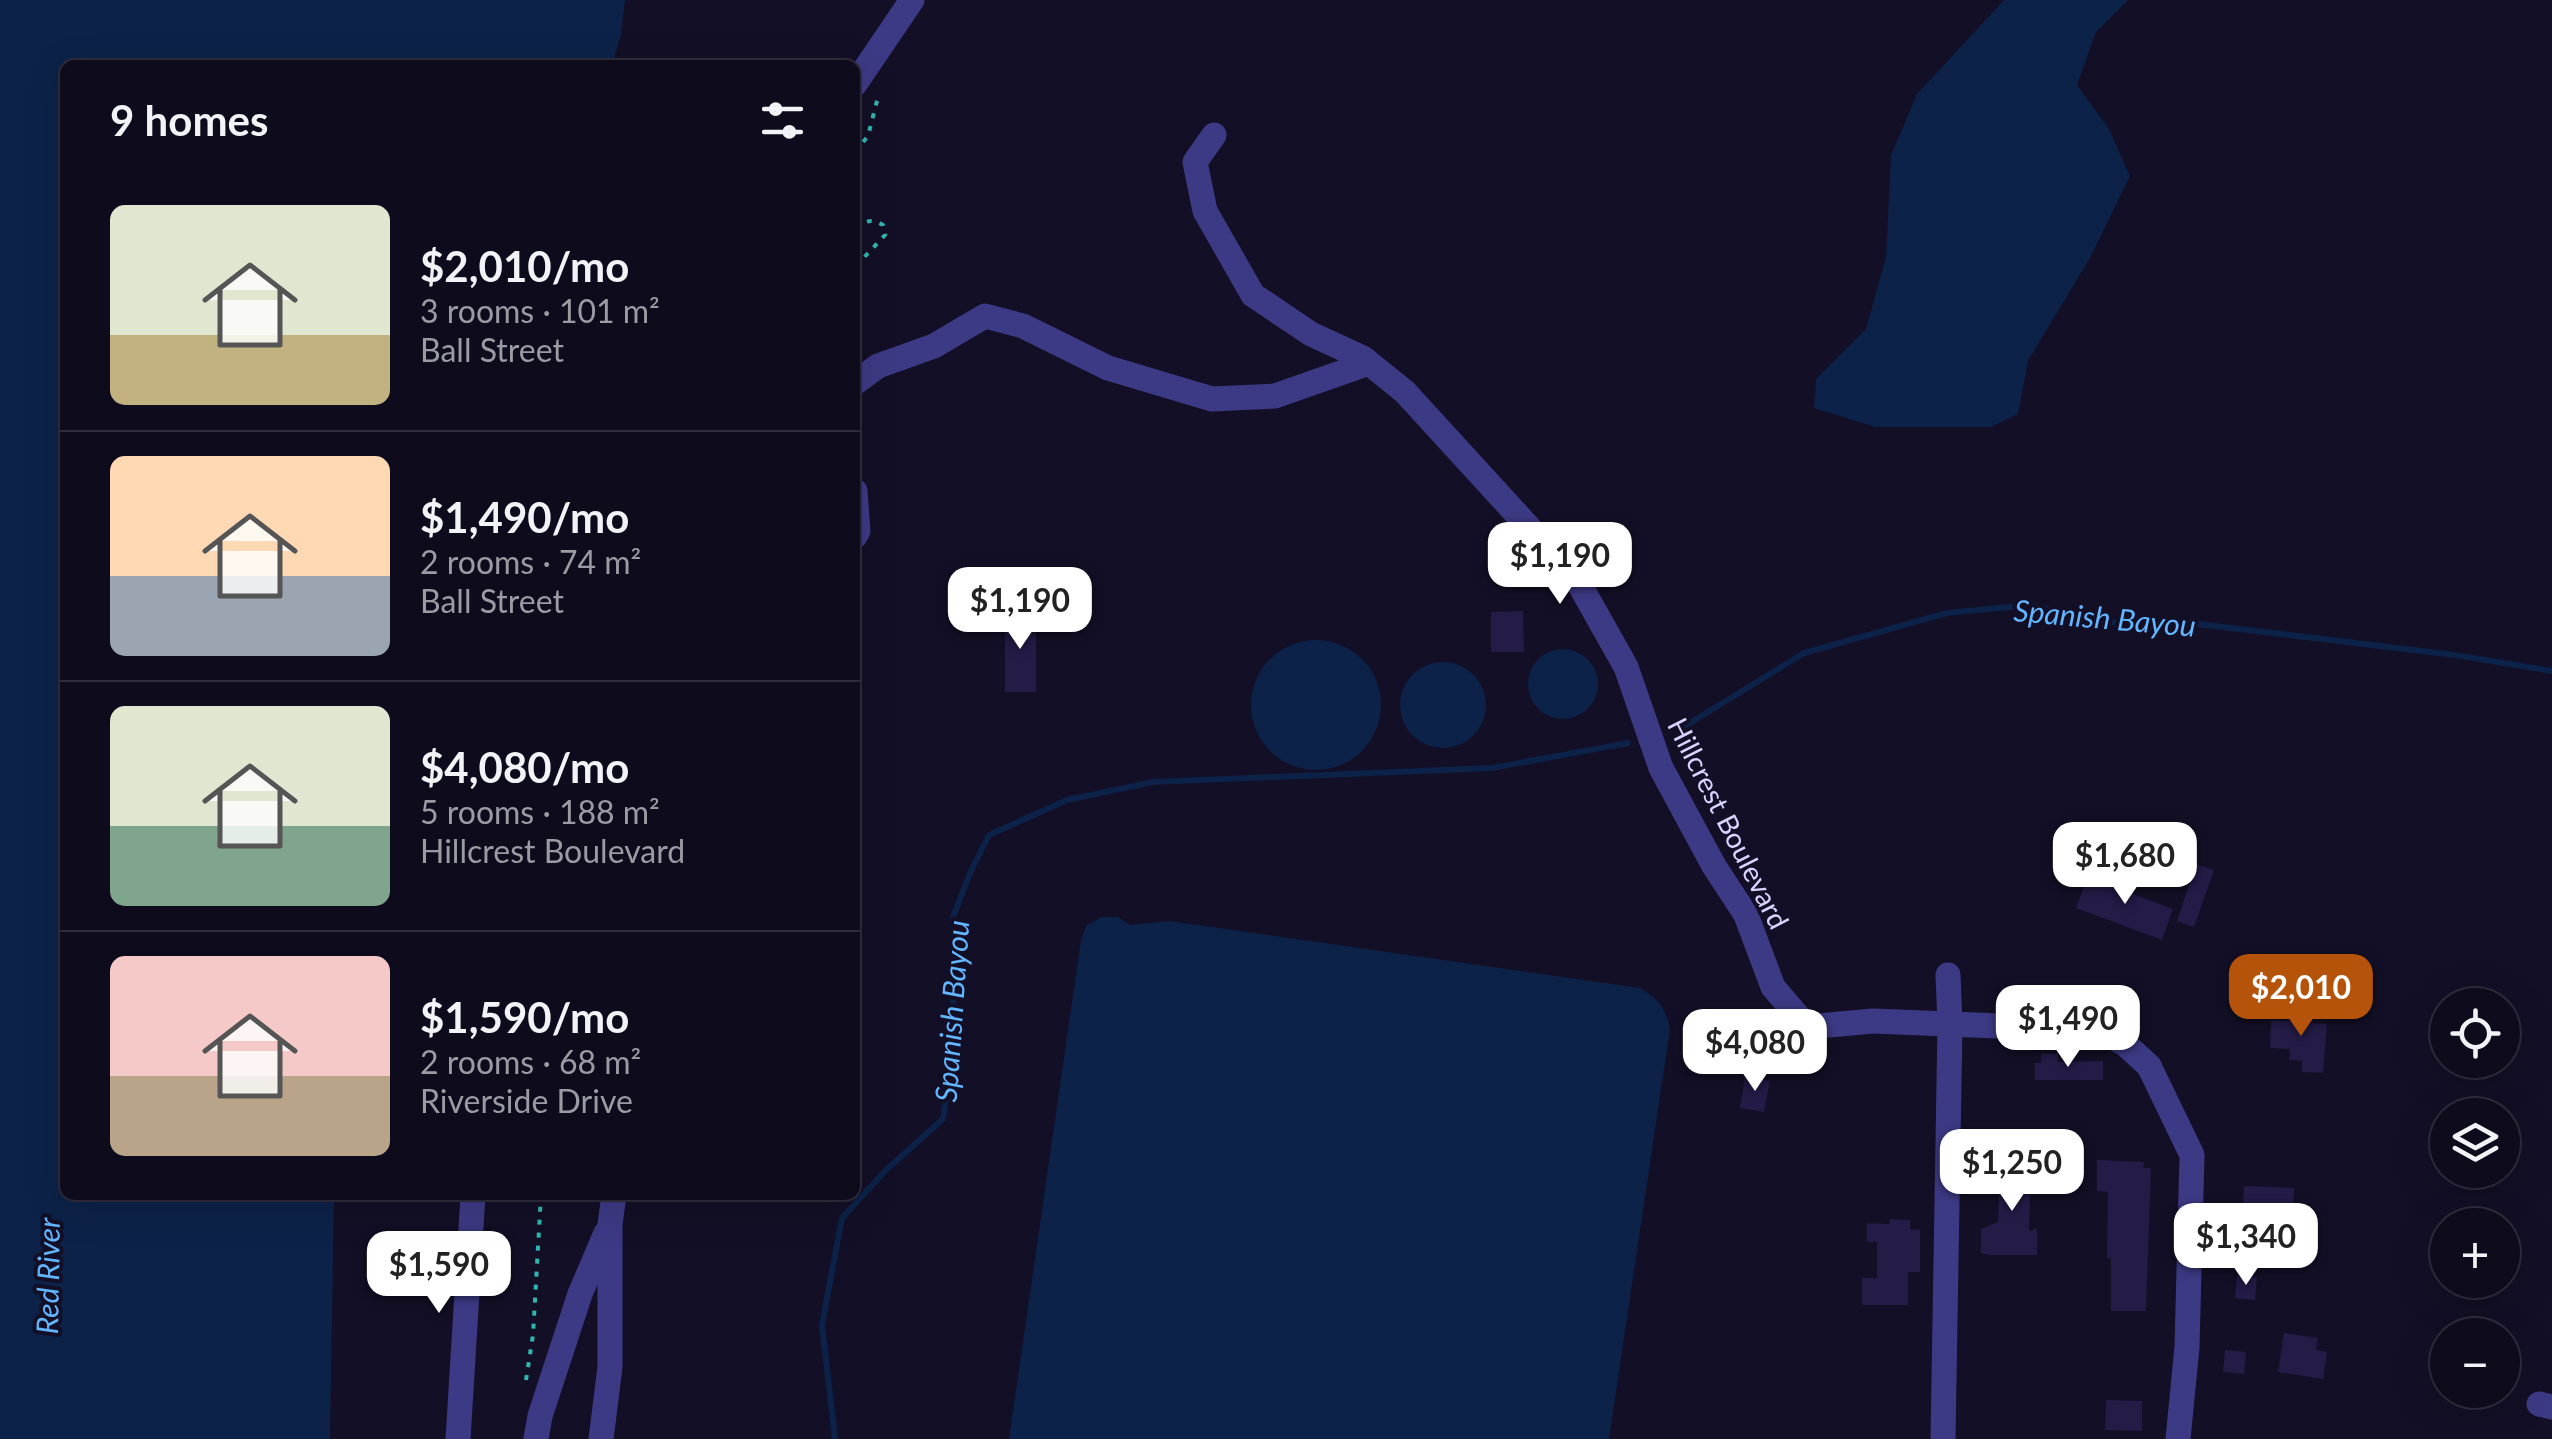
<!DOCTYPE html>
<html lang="en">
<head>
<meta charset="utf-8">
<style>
	:root { --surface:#0e0b1c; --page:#1c1929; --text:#f1f3f6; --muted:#9b9ba3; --line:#2e2b3b; --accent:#b45309 }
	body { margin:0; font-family:Lato,sans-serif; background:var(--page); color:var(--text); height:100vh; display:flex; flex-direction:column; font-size:38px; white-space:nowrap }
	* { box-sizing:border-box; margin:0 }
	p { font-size:32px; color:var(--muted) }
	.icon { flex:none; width:55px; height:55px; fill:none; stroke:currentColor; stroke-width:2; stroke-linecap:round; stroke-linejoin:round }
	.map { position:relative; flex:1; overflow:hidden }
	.panel { position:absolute; left:60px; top:60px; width:800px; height:1140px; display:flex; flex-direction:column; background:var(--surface); border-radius:15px; box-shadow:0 10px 40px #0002,0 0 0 2px var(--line) }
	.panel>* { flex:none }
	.tools { position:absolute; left:2430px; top:988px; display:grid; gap:20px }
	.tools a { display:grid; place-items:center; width:90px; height:90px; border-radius:50%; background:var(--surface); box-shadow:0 10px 40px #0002,0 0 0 2px var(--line); font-size:50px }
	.price { position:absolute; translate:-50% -85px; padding:0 22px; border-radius:20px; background:#fff; color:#222; font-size:32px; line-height:65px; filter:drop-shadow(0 2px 5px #0008) }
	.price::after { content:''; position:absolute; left:50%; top:60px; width:30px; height:22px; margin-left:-15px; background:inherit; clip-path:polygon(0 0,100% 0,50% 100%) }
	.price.on { background:var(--accent); color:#fff }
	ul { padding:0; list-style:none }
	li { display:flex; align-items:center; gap:30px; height:250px; padding:0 50px }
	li+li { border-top:2px solid var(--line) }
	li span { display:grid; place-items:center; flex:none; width:280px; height:200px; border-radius:15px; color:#555 }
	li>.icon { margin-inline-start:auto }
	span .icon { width:120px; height:120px; fill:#fffc; stroke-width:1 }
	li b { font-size:42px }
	h2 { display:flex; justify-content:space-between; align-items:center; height:120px; padding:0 50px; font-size:42px }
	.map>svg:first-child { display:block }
</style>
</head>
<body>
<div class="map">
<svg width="2552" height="1439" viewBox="0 0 2552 1439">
	<rect width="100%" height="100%" fill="#130f26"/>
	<path fill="#0c2248" d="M0,0H625L621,35L612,65H65V1195H334L330,1439H0Z
		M2004,0H2128L2096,32L2077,85L2109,129L2130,176L2090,258L2028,361L2018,414L1991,427H1875L1814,408L1816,379L1866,329L1886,257L1891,155L1917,94Z
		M1251 705a65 65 0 1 1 130 0a65 65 0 1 1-130 0Z
		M1528 684a35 35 0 1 1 70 0a35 35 0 1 1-70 0Z
		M1400 705a43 43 0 1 1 86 0a43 43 0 1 1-86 0Z
		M1101,917H1118L1130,925L1170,921L1640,988C1658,999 1666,1008 1670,1029L1609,1439H1009L1081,940L1086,926Z"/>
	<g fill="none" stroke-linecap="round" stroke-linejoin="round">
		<path stroke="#0c2248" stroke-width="6" d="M1682,728L1804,653L1947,613L2029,605L2110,622L2198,624L2455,655L2552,671
			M835,1439L822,1325L842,1218L886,1170L943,1119L953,1051V917L970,873L989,835L1067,800L1153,782L1492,768L1628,743"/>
	</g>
	<path fill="#241b47" d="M1005,611H1036V692H1005Z
		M1523,611L1524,652H1491V612Z
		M2196,864L2214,870L2194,927L2177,921Z
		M2111,873L2134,881L2130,893L2173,909L2162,940L2076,908L2086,881L2106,887Z
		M2289,1005L2310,1006L2309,1023L2327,1024L2323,1073L2302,1072V1061L2289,1060L2290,1049L2270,1048L2271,1020L2288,1021Z
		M2041,1054H2058V1062L2103,1061V1080H2035V1063H2041Z
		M1745,1077L1770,1081L1764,1112L1740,1108Z
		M2097,1160L2144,1162L2143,1168H2151L2146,1311H2111V1258H2107L2108,1192L2097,1191Z
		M2000,1161L2031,1162L2029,1231L2037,1228V1255H1989L1981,1253V1229L1998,1222Z
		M2244,1186L2294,1188L2292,1227L2242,1225Z
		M1890,1219L1910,1220V1229L1920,1230V1272H1908V1305H1862V1278H1877V1242H1867V1223L1889,1224Z
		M2237,1276L2257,1277L2255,1300L2235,1298Z
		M2284,1333L2318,1338L2316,1350L2327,1352L2323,1379L2278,1372Z
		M2225,1350L2246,1352L2244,1374L2223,1372Z
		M2106,1400L2142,1401V1431L2105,1430Z"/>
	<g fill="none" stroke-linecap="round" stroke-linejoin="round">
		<path stroke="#2fb8b0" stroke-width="4" stroke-dasharray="5 8" stroke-linecap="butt" d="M855,152L868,136L879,93
			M855,227C867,221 871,218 883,225L885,235L855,267
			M526,1380L533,1335L541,1195"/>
		<path stroke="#3d3a85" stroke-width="25" d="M855,84L912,0
			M1214,135L1195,162L1205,211L1253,295L1311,334L1363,358L1405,392L1577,580L1626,667L1661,768L1714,866L1746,915L1773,987L1807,1027L1873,1021L2100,1030L2125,1044L2149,1066L2192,1155L2187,1347L2178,1439
			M855,383L878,366L934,346L985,316L1023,326L1108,368L1212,399L1275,396L1369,363
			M855,491L858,531L855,536
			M2539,1404L2552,1407
			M458,1439L473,1195
			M536,1439L540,1416L580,1294L606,1233
			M601,1439L610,1367V1224L614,1195
			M1943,1439L1950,1024L1948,975"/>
	</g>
	<g text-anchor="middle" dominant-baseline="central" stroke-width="8" stroke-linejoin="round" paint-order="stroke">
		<g font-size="28" fill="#d9d4ff" stroke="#130f26">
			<text transform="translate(1729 823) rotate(63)">Hillcrest Boulevard</text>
		</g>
		<g font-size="30" font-style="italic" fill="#62b6ff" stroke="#130f26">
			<text transform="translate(2105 617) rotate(5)">Spanish Bayou</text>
			<text transform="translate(951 1011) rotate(-86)">Spanish Bayou</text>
			<text transform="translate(47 1276) rotate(-89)">Red River</text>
		</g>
	</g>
</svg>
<div class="tools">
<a><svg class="icon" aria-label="locate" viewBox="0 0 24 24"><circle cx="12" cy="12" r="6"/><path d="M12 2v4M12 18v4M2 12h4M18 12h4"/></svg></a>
<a><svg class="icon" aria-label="layers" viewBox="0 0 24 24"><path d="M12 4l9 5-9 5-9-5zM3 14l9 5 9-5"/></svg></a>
<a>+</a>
<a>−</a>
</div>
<b class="price" style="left:1560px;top:607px">$1,190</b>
<b class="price" style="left:1020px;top:652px">$1,190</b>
<b class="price" style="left:2125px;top:907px">$1,680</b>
<b class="price on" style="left:2301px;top:1039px">$2,010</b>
<b class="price" style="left:2068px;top:1070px">$1,490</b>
<b class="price" style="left:1755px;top:1094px">$4,080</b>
<b class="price" style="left:2012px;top:1214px">$1,250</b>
<b class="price" style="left:2246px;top:1288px">$1,340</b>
<b class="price" style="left:439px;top:1316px">$1,590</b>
<section class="panel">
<h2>9 homes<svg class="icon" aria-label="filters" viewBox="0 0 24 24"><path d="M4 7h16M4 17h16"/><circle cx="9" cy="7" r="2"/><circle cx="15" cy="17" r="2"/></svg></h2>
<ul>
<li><span style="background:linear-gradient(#dfe7d0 65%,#c2b280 0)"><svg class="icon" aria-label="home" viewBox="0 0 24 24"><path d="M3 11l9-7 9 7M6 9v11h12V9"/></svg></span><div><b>$2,010/mo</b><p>3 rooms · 101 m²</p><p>Ball Street</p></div></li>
<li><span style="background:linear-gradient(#ffd9b3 60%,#9aa5b1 0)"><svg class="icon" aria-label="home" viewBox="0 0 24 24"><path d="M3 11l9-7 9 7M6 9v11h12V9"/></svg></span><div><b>$1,490/mo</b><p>2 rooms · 74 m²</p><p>Ball Street</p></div></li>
<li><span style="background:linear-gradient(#dfe7d0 60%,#7fa58c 0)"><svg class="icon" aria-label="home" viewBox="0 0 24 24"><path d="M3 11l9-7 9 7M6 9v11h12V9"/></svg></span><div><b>$4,080/mo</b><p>5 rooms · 188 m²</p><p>Hillcrest Boulevard</p></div></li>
<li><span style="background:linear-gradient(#f6c9c9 60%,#b9a48a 0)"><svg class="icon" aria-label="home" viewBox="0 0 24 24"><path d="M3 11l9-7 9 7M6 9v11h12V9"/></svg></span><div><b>$1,590/mo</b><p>2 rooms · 68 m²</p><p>Riverside Drive</p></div></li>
</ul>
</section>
</div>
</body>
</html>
